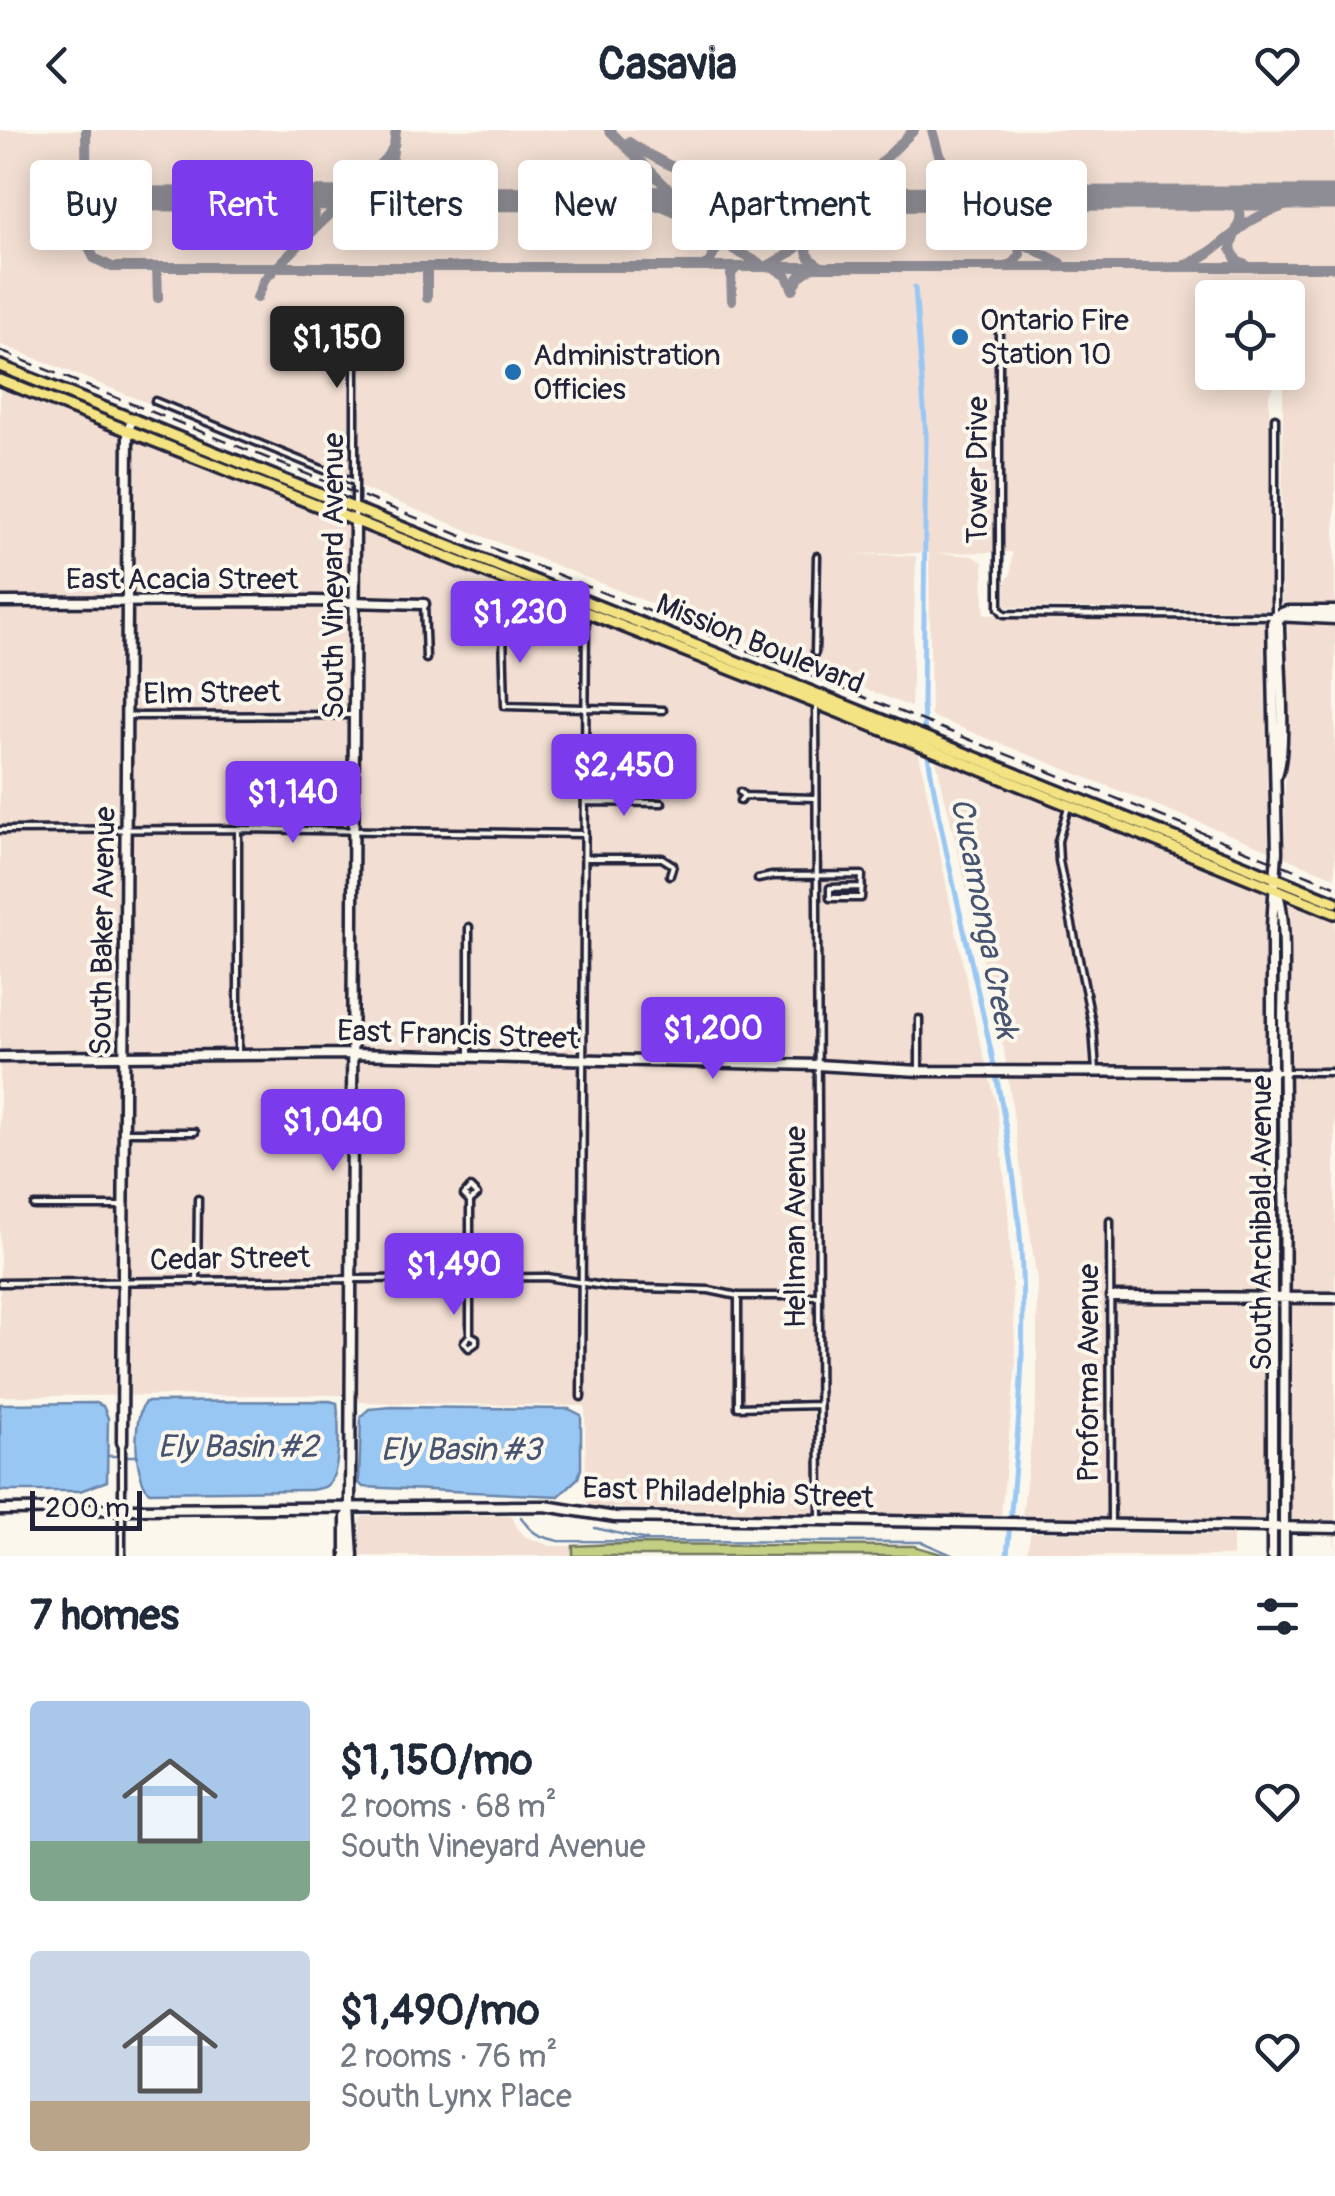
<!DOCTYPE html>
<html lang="en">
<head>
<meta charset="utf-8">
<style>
	:root { --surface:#fff; --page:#f6f6f7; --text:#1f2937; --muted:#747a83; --accent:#7c3aed }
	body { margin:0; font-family:Pangolin,sans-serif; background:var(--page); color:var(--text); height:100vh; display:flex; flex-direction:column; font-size:38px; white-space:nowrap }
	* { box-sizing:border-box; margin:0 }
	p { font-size:32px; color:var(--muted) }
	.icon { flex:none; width:55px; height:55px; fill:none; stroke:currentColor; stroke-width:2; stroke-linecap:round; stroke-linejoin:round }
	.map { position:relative; height:1426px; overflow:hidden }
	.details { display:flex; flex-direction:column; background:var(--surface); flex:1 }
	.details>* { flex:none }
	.banner { position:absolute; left:30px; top:30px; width:1275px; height:90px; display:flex; gap:20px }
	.fabs { position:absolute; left:1195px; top:150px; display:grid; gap:20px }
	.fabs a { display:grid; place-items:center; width:110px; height:110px; border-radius:10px; background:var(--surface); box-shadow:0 5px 25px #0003; font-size:50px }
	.scale { position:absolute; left:30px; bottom:25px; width:112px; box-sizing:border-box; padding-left:10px; border:5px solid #22223b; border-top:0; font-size:28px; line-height:35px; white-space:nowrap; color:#22223b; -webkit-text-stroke:8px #fbf7ec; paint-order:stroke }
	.price { position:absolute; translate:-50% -85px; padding:0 22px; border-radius:10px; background:var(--accent); color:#fff; font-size:32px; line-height:65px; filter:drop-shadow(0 2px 5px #0008) }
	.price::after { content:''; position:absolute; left:50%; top:60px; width:30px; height:22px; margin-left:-15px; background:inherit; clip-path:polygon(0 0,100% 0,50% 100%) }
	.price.current { background:#222; color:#fff }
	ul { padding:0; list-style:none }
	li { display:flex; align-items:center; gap:30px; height:250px; padding:0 30px }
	li span { display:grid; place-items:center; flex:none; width:280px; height:200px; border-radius:10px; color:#555 }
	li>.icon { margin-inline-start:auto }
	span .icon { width:120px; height:120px; fill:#fffc; stroke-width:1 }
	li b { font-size:42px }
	h2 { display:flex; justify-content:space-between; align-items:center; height:120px; padding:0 30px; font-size:42px }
	.tag { padding:0 35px; border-radius:10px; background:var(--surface); box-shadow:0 5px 25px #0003; font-size:35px; line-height:90px }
	.tag.current { background:var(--accent); color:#fff }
	header { display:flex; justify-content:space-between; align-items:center; height:130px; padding:0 30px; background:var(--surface); font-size:45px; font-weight:800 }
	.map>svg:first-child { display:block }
</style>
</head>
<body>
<header><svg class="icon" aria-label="back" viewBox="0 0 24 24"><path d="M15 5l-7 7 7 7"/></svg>Casavia<svg class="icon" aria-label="heart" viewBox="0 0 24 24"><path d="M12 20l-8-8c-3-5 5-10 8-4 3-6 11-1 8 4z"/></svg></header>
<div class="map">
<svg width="1335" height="1426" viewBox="0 0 1335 1426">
	<rect width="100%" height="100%" fill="#fbf7ec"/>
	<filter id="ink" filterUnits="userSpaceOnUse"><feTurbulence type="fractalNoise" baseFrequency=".01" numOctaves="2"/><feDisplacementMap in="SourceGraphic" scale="20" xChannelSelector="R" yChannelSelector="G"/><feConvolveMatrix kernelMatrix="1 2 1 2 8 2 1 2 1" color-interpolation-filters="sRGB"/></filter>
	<g filter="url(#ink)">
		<path fill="#f2ded2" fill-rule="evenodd" d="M0,0H1335V474L1282,473L1283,255H1274L1269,264V480L1006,477V450L1011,444L1012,422L933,423L972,426L983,432L984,484L1269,492V720L931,586L929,423L852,424L916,426L911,577L0,214ZM1212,168H1288V242H1212Z
			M0,253L918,620L976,896L996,973L1008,1079L1016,1233L1001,1385H826L590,1377L586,1370L585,1276L356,1272L341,1265L0,1266Z
			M1288,494H1335V747L1284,727Z
			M935,625L1268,762V1024H1288L1286,767L1335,787V1426L1333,1390L1022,1387L1037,1264V1151L1004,920Z
			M511,1385L518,1399L526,1407L551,1416H573V1426H360V1389L363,1386Z
			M1031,1402L1233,1405V1426H1026Z"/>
		<path fill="#c3d084" stroke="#727960" stroke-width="2.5" d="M614,1414L914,1416L948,1426H573V1416Z"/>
		<path fill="#99c7f4" stroke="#6985aa" stroke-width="2.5" d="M330,1271L337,1273C339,1291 342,1346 326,1356C324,1358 311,1360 309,1360L149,1362C134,1346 132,1290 145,1272Z
			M96,1273L103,1276L108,1288L107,1351L80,1361H0V1274Z
			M392,1277L569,1279L581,1285V1339L578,1348L559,1366L363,1357L359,1353L361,1286L369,1279Z"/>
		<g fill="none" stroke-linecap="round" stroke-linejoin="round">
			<path stroke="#6985aa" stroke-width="2.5" d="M109,1326H138
				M521,1387C531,1404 540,1407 559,1411L922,1412L954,1426
				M595,1398L647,1410"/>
			<path stroke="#99c7f4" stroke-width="5" d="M915,157L926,306L923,573L925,608
				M927,619C952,775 1001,926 1018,1083C1030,1198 1017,1312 1007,1426"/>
			<path stroke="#8e8c94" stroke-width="10" d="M86,0L87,114L94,128L112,137H1335
				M609,0L725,115L761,134
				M932,0L939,25L952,43L1026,115L1061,133
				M629,12C680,47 735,61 795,68
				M393,21C388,46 396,62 422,68
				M865,49L867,65L882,68
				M976,61L1006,68
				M298,68L314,81V98
				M623,68L657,74L692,89
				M798,68L814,78L816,97
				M919,68L939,58L945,45L944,34
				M926,68L962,75L996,90
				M1222,68C1256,80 1233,97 1231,119L1237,131L1248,136
				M842,75L866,68
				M337,81L377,68
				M1008,96L1007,85L1010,77L1029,68
				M808,107C803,121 809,131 822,137
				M1186,134C1213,125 1228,106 1251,91C1272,78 1294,72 1318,68
				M769,135L792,122L914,0
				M700,137L709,133L716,120C715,98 691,78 728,68
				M1005,137L1014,132L1020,124L1017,107
				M157,138L158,168
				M776,139L787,146L793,160L799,147L810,139
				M257,168L265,149L389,25L394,15L396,0
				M427,168V137
				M732,170L731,144L737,137"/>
			<path stroke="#8e8c94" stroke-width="25" d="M80,69L1335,68"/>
			<g stroke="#22223b" stroke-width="11">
				<path id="street" d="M999,197V478L1004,484L1275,486V288
					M355,235V390
					M155,271L354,352
					M424,474L426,529
					M503,502L505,576L663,580
					M815,523L817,426
					M816,575L820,1390
					M128,586L353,585
					M740,662L744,666L740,671
					M744,666L814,668
					M586,672L662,673
					M1068,677L1058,711L1059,731L1093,898L1096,941
					M0,700L238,699L585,704
					M586,728H662L673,735L670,745
					M758,749L772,746L862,745L861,768H830V758L862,757
					M469,797V928
					M919,889V941
					M238,924V699
					M1274,942H1335
					M124,1002H195
					M470,1071L477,1065L470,1058L464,1065L470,1071V1205L464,1212L469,1218L476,1213V1208L470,1205
					M34,1076H124
					M1110,1091L1111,1396
					M197,1152L198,1069
					M0,1153L547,1147L609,1157L709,1160L738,1166H818
					M738,1168V1277L819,1275
					M581,1267L586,482
					M122,1312V1426"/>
			</g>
			<g stroke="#22223b" stroke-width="15">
				<path id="secondary" d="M0,472L315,471L424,474
					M1275,486L1279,496C1279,526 1288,627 1276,647
					M1275,486L1287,481H1335
					M1275,486L1335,489
					M1276,760C1288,782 1283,861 1283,889C1286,1068 1284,1247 1284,1426
					M0,927L352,924L817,935L919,941L1274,942
					M1111,1167L1335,1168
					M122,1312L128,300L132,290
					M0,1380L545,1376L615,1387L1335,1398
					M346,1426V1387L350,1377
					M353,1426L350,1377L355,390
					M1272,1426V796L1277,722L1272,493L1275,486"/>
			</g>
			<g stroke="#22223b" stroke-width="16">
				<path id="primary" d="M0,236L1335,772
					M0,250L816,573L1335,783"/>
			</g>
			<use href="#street" stroke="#fbf7ec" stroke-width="4"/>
			<use href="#secondary" stroke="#fbf7ec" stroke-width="8"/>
			<use href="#primary" stroke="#f4e382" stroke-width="9"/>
			<path stroke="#22223b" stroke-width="2.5" stroke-dasharray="15 8" stroke-linecap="butt" d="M0,221L1335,756"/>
		</g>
	</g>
	<g fill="#1f6fb2" stroke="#fbf7ec" stroke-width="4">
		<circle cx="960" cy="207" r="10"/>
		<circle cx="513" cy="242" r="10"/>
	</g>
	<g text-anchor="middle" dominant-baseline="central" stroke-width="8" stroke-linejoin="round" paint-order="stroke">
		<g font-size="30" fill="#22223b" stroke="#fbf7ec" text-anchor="start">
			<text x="980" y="190">Ontario Fire<tspan x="980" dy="34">Station 10</tspan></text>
			<text x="533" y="225">Administration<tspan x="533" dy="34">Officies</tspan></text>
		</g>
		<g font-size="30" fill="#22223b" stroke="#fbf7ec">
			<text transform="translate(977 340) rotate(-90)">Tower Drive</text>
			<text transform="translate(333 446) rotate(-90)">South Vineyard Avenue</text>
			<text x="182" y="449">East Acacia Street</text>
			<text transform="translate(760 514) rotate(22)">Mission Boulevard</text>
			<text transform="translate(212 563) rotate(-1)">Elm Street</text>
			<text transform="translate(103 801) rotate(-89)">South Baker Avenue</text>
			<text transform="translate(458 905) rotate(2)">East Francis Street</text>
			<text transform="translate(1261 1093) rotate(-90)">South Archibald Avenue</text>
			<text transform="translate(795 1097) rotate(-90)">Hellman Avenue</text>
			<text transform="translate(230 1129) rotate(-1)">Cedar Street</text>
			<text transform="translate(1088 1243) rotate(-90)">Proforma Avenue</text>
			<text transform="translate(728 1363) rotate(2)">East Philadelphia Street</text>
		</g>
		<g font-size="32" font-style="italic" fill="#465472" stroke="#fbf7ec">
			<text transform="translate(984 788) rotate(79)">Cucamonga Creek</text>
			<text x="238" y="1317">Ely Basin #2</text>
			<text x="461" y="1320">Ely Basin #3</text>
		</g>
	</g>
</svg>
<div class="fabs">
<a><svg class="icon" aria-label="locate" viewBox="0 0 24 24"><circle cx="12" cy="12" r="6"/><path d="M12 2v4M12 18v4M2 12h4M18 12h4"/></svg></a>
</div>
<div class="scale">200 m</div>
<b class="price current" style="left:337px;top:261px">$1,150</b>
<b class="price" style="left:520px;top:536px">$1,230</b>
<b class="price" style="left:624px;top:689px">$2,450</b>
<b class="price" style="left:293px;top:716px">$1,140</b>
<b class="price" style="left:713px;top:952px">$1,200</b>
<b class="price" style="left:333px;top:1044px">$1,040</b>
<b class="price" style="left:454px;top:1188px">$1,490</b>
<div class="banner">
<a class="tag">Buy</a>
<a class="tag current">Rent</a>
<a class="tag">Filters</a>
<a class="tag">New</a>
<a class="tag">Apartment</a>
<a class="tag">House</a>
</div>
</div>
<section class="details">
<h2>7 homes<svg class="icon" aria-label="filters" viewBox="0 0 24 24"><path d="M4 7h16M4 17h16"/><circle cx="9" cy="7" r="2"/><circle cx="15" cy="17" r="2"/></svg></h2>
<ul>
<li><span style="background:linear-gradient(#a9c7e8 70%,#7fa58c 0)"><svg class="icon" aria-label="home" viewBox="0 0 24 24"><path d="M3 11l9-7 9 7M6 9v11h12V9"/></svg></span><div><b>$1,150/mo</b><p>2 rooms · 68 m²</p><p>South Vineyard Avenue</p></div><svg class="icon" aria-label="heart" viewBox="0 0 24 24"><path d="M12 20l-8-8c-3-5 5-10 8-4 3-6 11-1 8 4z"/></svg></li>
<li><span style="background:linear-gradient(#c9d6e8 75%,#b9a48a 0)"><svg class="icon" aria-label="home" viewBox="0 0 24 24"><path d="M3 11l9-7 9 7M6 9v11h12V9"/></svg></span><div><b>$1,490/mo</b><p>2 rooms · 76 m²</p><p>South Lynx Place</p></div><svg class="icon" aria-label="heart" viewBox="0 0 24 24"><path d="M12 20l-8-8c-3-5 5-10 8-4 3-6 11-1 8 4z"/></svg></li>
</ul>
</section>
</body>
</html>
